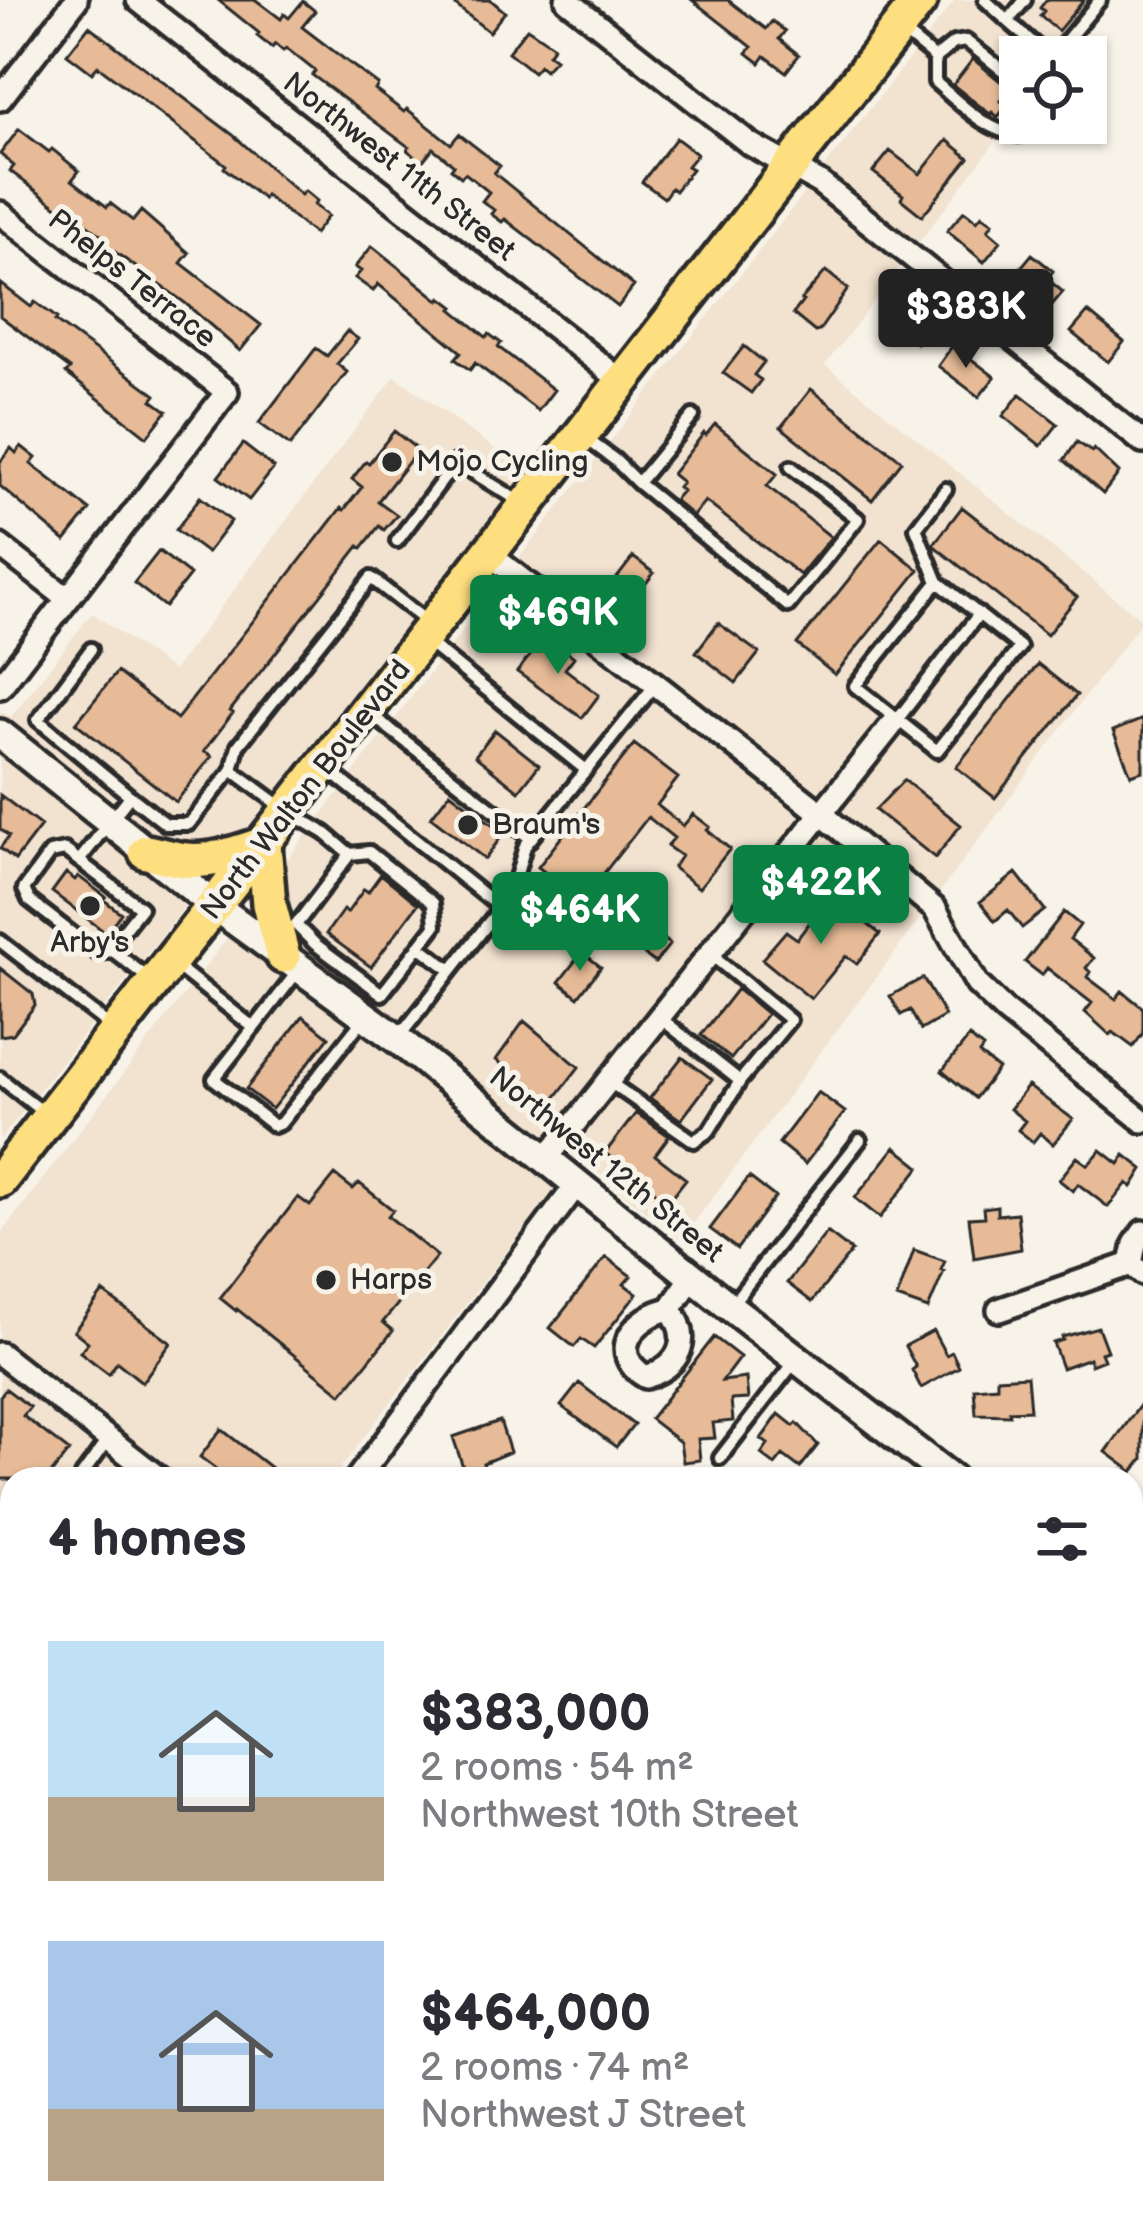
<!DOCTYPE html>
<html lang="en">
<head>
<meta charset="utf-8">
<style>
	:root { --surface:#fff; --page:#f7f7f7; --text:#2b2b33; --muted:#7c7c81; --accent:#0b8043 }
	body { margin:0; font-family:"Balsamiq Sans",sans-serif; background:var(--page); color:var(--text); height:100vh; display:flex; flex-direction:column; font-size:45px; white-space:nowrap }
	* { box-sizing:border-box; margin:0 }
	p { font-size:39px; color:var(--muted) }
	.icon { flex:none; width:66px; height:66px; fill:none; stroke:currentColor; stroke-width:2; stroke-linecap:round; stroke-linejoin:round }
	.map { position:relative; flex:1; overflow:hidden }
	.sheet { position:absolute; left:0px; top:1467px; width:1143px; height:771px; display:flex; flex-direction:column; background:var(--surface); border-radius:36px 36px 0 0; box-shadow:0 3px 9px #0004 }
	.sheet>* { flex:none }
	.tools { position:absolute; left:999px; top:36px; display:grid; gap:24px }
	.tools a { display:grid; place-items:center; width:108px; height:108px; border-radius:0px; background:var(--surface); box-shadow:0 3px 9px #0004; font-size:60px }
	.price { position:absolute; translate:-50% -102px; padding:0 27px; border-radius:12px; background:var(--accent); color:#fff; font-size:39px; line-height:78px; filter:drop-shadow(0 3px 6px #0008) }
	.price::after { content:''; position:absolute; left:50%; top:72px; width:36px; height:27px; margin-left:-18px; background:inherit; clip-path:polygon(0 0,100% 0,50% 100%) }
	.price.on { background:#222; color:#fff }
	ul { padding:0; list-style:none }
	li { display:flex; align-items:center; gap:36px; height:300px; padding:0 48px }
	li span { display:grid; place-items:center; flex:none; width:336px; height:240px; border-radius:0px; color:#555 }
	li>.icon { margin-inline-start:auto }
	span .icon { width:144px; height:144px; fill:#fffc; stroke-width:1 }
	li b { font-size:51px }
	h2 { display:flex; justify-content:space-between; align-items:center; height:144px; padding:0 48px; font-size:51px }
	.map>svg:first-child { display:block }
</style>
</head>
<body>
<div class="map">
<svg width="1143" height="2237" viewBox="0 0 1143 2237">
	<rect width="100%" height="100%" fill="#f7f3e8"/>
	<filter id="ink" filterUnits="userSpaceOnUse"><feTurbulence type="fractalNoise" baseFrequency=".00833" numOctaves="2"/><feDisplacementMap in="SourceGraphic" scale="24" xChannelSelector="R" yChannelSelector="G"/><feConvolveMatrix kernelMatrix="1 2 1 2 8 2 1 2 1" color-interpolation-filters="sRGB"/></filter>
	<g filter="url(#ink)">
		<path fill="#f2e2d0" d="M955,0H1104L1060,57H1020V110L825,365L1142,620L681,1240L579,1157L332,1479H12V1745H0V1235L456,639Z
			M395,376L527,473L0,1140V711L11,717L92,613L173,671Z"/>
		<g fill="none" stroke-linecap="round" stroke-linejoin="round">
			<path stroke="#6691a1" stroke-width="4.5" d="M1131,1756L1143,1757
				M0,1766L12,1765"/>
		</g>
		<path fill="#e7bb97" stroke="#2b2b2b" stroke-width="3" d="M218,0H256L281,19L284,14L289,18L303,1L315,11L302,27L378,85L375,90L404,112L407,109L451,144L459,134L500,166L494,173L634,286L618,307L505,219L502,222L491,214L494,210L482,201L489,192L465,173L461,177L451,169L454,165L433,148L422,162L407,150L409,147L312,75L315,71L286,48L283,51L275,44L272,48L257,36L259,33Z
			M449,0H491L505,12L489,32Z
			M692,0H728L766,29L772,21L785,31L779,39L799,55L786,72L765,56L760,63L747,53L752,47Z
			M1046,0H1084L1058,31L1040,16L1044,11L1040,8Z
			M89,26L233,135L301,195L305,191L317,201L314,205L328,216L314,234L265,195L263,199L224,168L226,165L114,78L98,66L92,73L67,54Z
			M527,28L554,46L548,54L555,59L545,70L539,65L533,72L508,52Z
			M973,59L1010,89L1001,101L1007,105L998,117L992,112L990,114L953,85Z
			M19,129L49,152L52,149L79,171L72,180L107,207L110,203L133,221L141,211L189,253L181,263L261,325L240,351L185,303L104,244L107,240L84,222L83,224L61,207L60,209L10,171L14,166L0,154Z
			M676,138L697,154L687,166L692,169L675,191L671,188L664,198L642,182Z
			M947,140L969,158L922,216L901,199L903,195L873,172L890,151L920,174Z
			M964,211L977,221L982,215L993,223L988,230L1001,241L984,262L947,231Z
			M372,246L439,300L441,297L454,307L452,309L486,337L489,334L501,343L498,347L506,353L554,390L538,411L475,363L470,370L455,359L461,352L378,284L373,291L355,278L361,271L355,267Z
			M1032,254L1053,271L1047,279L1063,292L1046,312L1009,282Z
			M826,271L848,289L819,331L815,332L793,314L803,301L801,300Z
			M0,283L31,307L35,302L57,318L55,321L156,395L152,400L167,411L147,437L66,373L70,369L0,316Z
			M894,295L931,323L916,343L880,315Z
			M1088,312L1124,342L1108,362L1071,332Z
			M347,331L358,339L337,364L347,372L290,446L259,423L316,348L327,356Z
			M953,345L995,377L979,397L938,366Z
			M744,346L764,362L754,375L761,380L751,393L723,373Z
			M811,389L902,461L872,500L781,427Z
			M1020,394L1058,424L1041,446L1003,416Z
			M715,424L777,474L767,486L831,537L800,575L705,501L693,516L674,500L682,491L678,487L682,482L672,474L704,433L706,435Z
			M394,431L418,450L378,501L397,515L384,530L379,526L362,548L359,546L230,711L233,713L204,751L212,756L176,802L76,723L117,672L177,719L341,508L344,510L362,487L352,479L366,461L369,463Z
			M1077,442L1092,452L1094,449L1119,473L1103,494L1064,460Z
			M243,444L274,468L249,500L218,477Z
			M21,446L36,458L31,464L90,510L65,541L0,486V462L11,448L16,453Z
			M200,497L231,521L207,553L176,530Z
			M962,507L1077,597L1047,635L933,545Z
			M881,539L919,570L835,675L797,644Z
			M159,551L190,575L165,607L134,583Z
			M633,557L654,573L624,612L603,596Z
			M718,623L759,653L736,683L696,652Z
			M546,635L574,657L565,669L599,695L582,718L517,672Z
			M1038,664L1077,695L995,798L956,767Z
			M1143,719V771L1131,775L1113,731Z
			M495,730L539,765L519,791L475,756Z
			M634,744L678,778L657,805L683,826L693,814L710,827L707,830L730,849L699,888L673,868L681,856L667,846L674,838L648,817L582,901L538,867Z
			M904,780L961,825L935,858L875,810Z
			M450,792L504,833L485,859L431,817Z
			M0,795L41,826L15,860L0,848L9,836L0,829Z
			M66,873L75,880L78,876L106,897L104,900L121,913L106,933L52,892Z
			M1016,873L1045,910L1022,928L1008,910L995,921L980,902Z
			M381,874L418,904L371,967L326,934L343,910L347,913L364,889L368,892Z
			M831,895L880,934L857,964L846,956L811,999L762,959L786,931L797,939Z
			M619,904L670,944L655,963L604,923Z
			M1064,912L1080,925L1070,939L1094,958L1086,968L1090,972L1087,977L1116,999L1122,991L1143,1008V1033L1133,1047L1113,1032L1110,1035L1085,1012L1092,1003L1047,968L1042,975L1025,962Z
			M582,952L601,967L578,997L559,982Z
			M0,968L33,994L35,1005L13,1034L0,1036Z
			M923,978L945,1016L921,1030L910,1010L901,1015L890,996Z
			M737,989L767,1014L731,1059L701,1035Z
			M303,1016L329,1037L272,1109L246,1089Z
			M524,1021L579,1067L552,1102L496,1060Z
			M969,1037L983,1048L979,1054L998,1069L975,1098L942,1071Z
			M682,1057L712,1079L681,1120L650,1098Z
			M1028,1086L1073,1119L1053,1144L1040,1133L1033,1142L1018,1130L1025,1121L1010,1109Z
			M818,1092L845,1112L805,1164L779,1143Z
			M636,1113L669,1136L655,1155L686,1179L668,1202L605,1153Z
			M895,1147L920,1167L880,1218L855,1198Z
			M1101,1150L1119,1164L1125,1155L1143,1169L1132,1187L1127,1183L1108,1207L1078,1184L1073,1191L1059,1180L1077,1157L1088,1165Z
			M335,1175L353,1189L359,1183L393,1210L388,1216L437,1256L383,1322L393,1331L342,1394L237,1309L236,1311L220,1298L298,1197L310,1206Z
			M749,1177L775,1197L737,1249L710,1229Z
			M997,1206V1215L1017,1213L1021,1249L974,1258L969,1218L984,1217L983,1208Z
			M827,1232L852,1251L812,1302L787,1283Z
			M914,1250L945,1261L941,1270L944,1271L928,1309L897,1298Z
			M606,1257L631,1276L624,1284L637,1294L594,1348L581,1339L574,1347L550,1328Z
			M103,1292L171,1343L142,1382L117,1362L109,1374L80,1352L88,1342L74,1331Z
			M1098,1327L1107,1351L1101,1353L1104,1360L1091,1365L1089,1358L1062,1368L1053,1343L1063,1340L1062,1337Z
			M933,1331L946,1355L952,1352L959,1367L921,1388L912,1370L916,1367L905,1346Z
			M714,1337L740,1357L722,1381L746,1378L748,1399L731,1400L733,1421L713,1423L715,1438L698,1439L700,1460L683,1462L680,1442L650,1419Z
			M1027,1376L1030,1410L1009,1411L1010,1415L976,1414L974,1388L997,1386V1378Z
			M579,1383L634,1425L616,1447L561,1406Z
			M6,1389L30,1407L23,1416L69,1451L47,1479H0V1396Z
			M1143,1401V1459L1133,1472L1106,1452Z
			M779,1414L794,1426L797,1423L818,1445L800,1468L783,1455L775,1465L761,1454L768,1444L761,1439Z
			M500,1421L510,1452L483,1463L484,1467L465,1473L453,1437Z
			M221,1429L285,1479H229L200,1457Z"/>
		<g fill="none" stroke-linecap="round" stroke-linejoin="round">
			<g stroke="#2b2b2b" stroke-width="20">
				<path id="service" d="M985,0L1008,21L1025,0
					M1008,21L1040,49L1056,53L1100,0
					M901,30L935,58
					M935,58V82C960,103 986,132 1019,135L1030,123
					M935,58L954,43L966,41L1020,84
					M584,437L615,460L638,483L693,416
					M638,483L788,606L858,519L791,467
					M397,541L456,462L524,504
					M938,582L1020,647L937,751L855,686Z
					M938,582L916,528L946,489
					M426,641L586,770
					M91,649L38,720L130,796
					M368,712L531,839
					M894,724L979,614
					M325,767L500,908
					M232,770L238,746L371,578L426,621
					M79,861L130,796L166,824H189L232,770L289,812L325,833L350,854L296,925L315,944L382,994L435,926L433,903L369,852L350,854
					M0,941L115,1030
					M419,946L451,970
					M113,951L97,953L29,900L24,889L50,853L65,850L141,908L119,936L113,951L148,978
					M710,954L790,1020L740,1081
					M175,965L254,1028
					M298,971L214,1079L274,1126L281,1123L364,1018
					M399,1037L500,908L516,877L525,846L655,685
					M0,1078L44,1113
					M608,1081L694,1141L709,1131L740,1081L659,1017
					M732,1304L860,1140
					M720,1458L796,1360
					M88,1479L82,1475L108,1439
					M0,1516L12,1525
					M0,1578L12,1588"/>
			</g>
			<g stroke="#2b2b2b" stroke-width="30">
				<path id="minor" d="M138,0L623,382
					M567,0L750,144L820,183L1143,442
					M0,99L76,0
					M0,213L227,392L0,687
					M0,546L68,599
					M489,554L822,814L935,909L977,984L1005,1011L1143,1121
					M547,1158L891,726
					M1143,1232L1135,1244L1131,1264L1143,1274
					M670,1309C693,1339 680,1366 646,1377C605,1353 635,1316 670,1309L693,1276
					M999,1310L1131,1264
					M0,1354L160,1479
					M357,1479L578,1183
					M1131,1542L1143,1527
					M1131,1710L1143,1695
					M0,1907L12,1897
					M802,2226L814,2237
					M941,2237L950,2226"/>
			</g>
			<g stroke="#2b2b2b" stroke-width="36">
				<path id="tertiary" d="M0,734L216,907L397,1039L730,1307L952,1479
					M1131,1620L1143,1630"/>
			</g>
			<g stroke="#2b2b2b" stroke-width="42">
				<path id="primary" d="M146,852C159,854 173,859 186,860C212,863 240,852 264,844L269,904L283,956
					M0,1180L920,0"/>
			</g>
			<use href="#service" stroke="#f7f3e8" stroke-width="10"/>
			<use href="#minor" stroke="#f7f3e8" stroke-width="21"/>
			<use href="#tertiary" stroke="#f7f3e8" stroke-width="27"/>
			<use href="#primary" stroke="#fedf80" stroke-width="33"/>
		</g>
	</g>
	<g fill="#2b2b2b" stroke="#f7f3e8" stroke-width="4.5">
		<circle cx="392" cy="462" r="12"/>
		<circle cx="468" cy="825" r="12"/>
		<circle cx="90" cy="906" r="12"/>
		<circle cx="326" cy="1280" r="12"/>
	</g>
	<g text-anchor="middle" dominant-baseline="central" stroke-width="10" stroke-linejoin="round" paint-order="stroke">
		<g font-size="30" fill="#2b2b2b" stroke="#f7f3e8">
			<text transform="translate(399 167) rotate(38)">Northwest 11th Street</text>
			<text transform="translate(132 279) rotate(38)">Phelps Terrace</text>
			<text transform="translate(306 790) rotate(-52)">North Walton Boulevard</text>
			<text transform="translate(606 1165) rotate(39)">Northwest 12th Street</text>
		</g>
		<g font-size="30" fill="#2b2b2b" stroke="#f7f3e8" text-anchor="start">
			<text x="416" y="462">Mojo Cycling</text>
			<text x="492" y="825">Braum's</text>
			<text x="90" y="943" text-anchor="middle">Arby's</text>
			<text x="350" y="1280">Harps</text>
		</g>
	</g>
</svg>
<div class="tools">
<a><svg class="icon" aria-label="locate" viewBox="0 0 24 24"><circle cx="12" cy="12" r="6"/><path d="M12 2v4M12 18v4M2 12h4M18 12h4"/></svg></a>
</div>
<b class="price on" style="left:966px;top:371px">$383K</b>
<b class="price" style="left:558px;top:677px">$469K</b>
<b class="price" style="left:821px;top:947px">$422K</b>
<b class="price" style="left:580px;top:974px">$464K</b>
<section class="sheet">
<h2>4 homes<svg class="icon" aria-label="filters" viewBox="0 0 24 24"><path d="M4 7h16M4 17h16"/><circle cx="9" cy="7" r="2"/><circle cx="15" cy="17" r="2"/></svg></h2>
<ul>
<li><span style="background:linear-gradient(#bfe0f5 65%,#b9a48a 0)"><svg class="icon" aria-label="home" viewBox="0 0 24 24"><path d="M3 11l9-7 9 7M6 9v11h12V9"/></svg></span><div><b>$383,000</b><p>2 rooms · 54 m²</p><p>Northwest 10th Street</p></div></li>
<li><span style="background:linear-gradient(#a9c7e8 70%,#b9a48a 0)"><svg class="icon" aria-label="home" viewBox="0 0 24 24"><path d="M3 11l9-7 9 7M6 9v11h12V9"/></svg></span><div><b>$464,000</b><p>2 rooms · 74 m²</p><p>Northwest J Street</p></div></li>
</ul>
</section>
</div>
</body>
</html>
